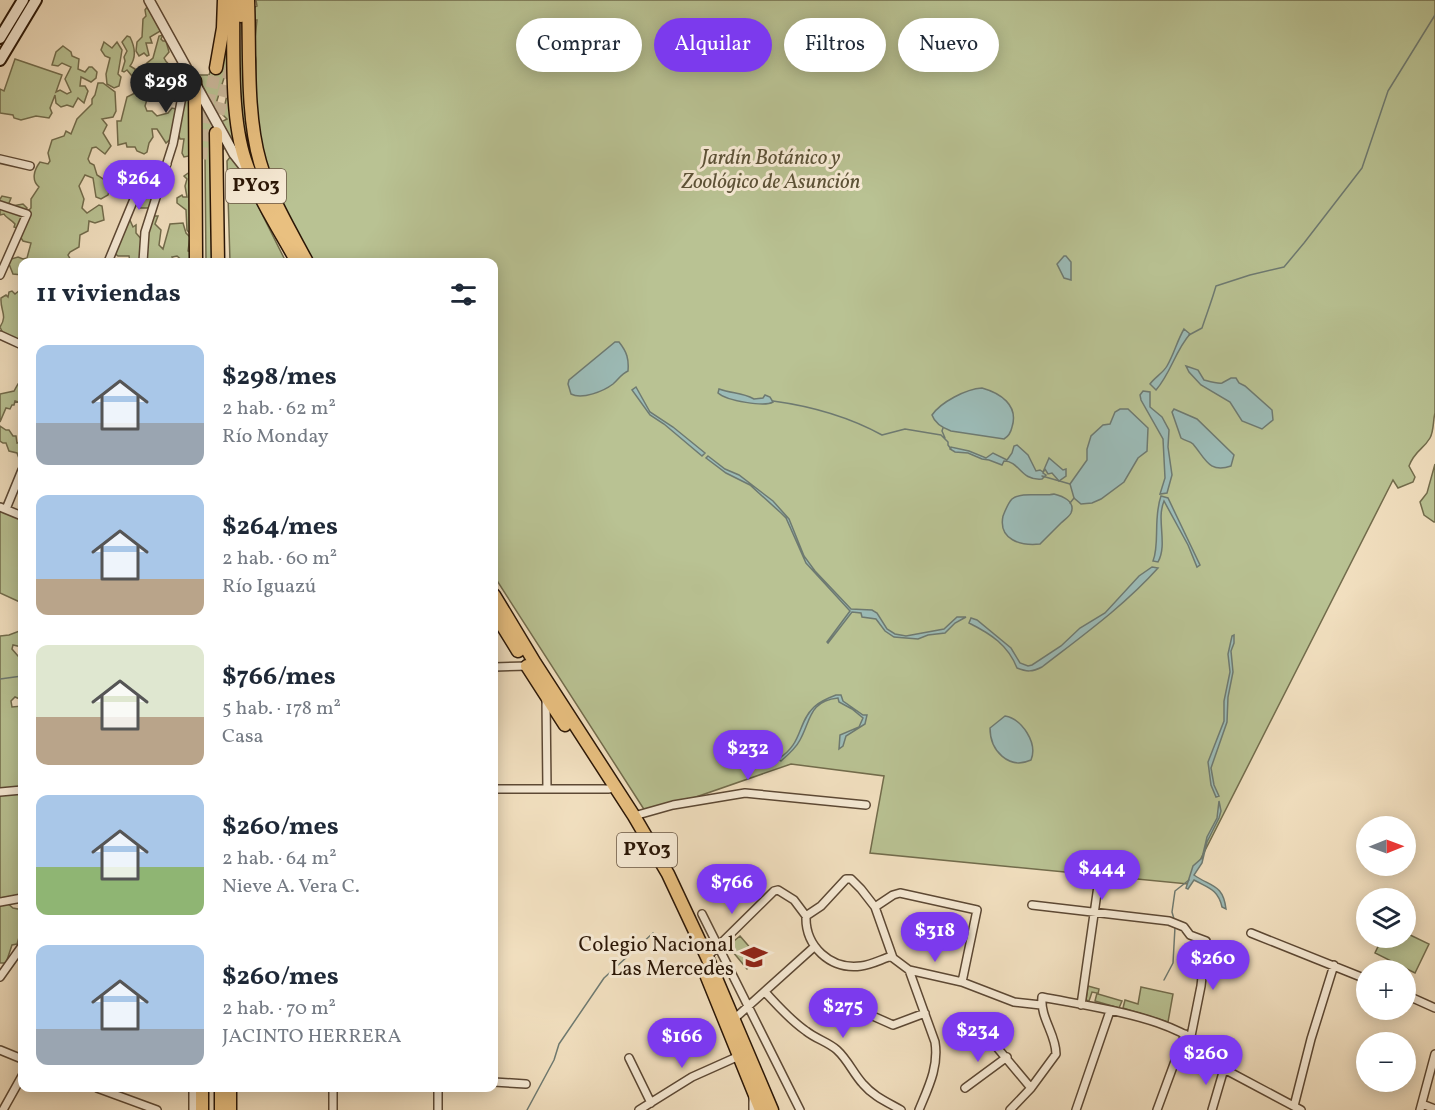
<!DOCTYPE html>
<html lang="es">
<head>
<meta charset="utf-8">
<style>
	:root { --surface:#fff; --page:#f2f2f3; --text:#1f2937; --muted:#747a83; --accent:#7c3aed }
	body { margin:0; font-family:Vollkorn,serif; background:var(--page); color:var(--text); height:100vh; display:flex; flex-direction:column; font-size:22px; white-space:nowrap }
	* { box-sizing:border-box; margin:0 }
	p { font-size:20px; color:var(--muted) }
	.icon { flex:none; width:33px; height:33px; fill:none; stroke:currentColor; stroke-width:2; stroke-linecap:round; stroke-linejoin:round }
	.map { position:relative; flex:1; overflow:hidden }
	.sheet { position:absolute; left:18px; top:258px; width:480px; height:834px; display:flex; flex-direction:column; background:var(--surface); border-radius:12px; box-shadow:0 3px 15px #0003 }
	.sheet>* { flex:none }
	.guide { position:absolute; left:516px; top:18px; width:570px; height:54px; display:flex; gap:12px }
	.needle { width:39px; rotate:89deg }
	.buttons { position:absolute; left:1356px; top:816px; display:grid; gap:12px }
	.buttons a { display:grid; place-items:center; width:60px; height:60px; border-radius:50%; background:var(--surface); box-shadow:0 3px 15px #0003; font-size:30px }
	.price { position:absolute; translate:-50% -51px; padding:0 14px; border-radius:21px; background:var(--accent); color:#fff; font-size:20px; line-height:39px; filter:drop-shadow(0 2px 3px #0008) }
	.price::after { content:''; position:absolute; left:50%; top:36px; width:18px; height:14px; margin-left:-9px; background:inherit; clip-path:polygon(0 0,100% 0,50% 100%) }
	.price.on { background:#222; color:#fff }
	ul { padding:0; list-style:none }
	li { display:flex; align-items:center; gap:18px; height:150px; padding:0 18px }
	li span { display:grid; place-items:center; flex:none; width:168px; height:120px; border-radius:12px; color:#555 }
	li>.icon { margin-inline-start:auto }
	span .icon { width:72px; height:72px; fill:#fffc; stroke-width:1 }
	li b { font-size:26px }
	h2 { display:flex; justify-content:space-between; align-items:center; height:72px; padding:0 18px; font-size:26px }
	.pill { padding:0 21px; border-radius:27px; background:var(--surface); box-shadow:0 3px 15px #0003; font-size:21px; line-height:54px }
	.pill.on { background:var(--accent); color:#fff }
	.map>svg:first-child { display:block }
</style>
</head>
<body>
<div class="map">
<svg width="1435" height="1110" viewBox="0 0 1435 1110">
	<rect width="100%" height="100%" fill="#f2e0c0"/>
	<filter id="stains"><feTurbulence type="fractalNoise" baseFrequency=".00333" numOctaves="4"/><feColorMatrix values="0 0 0 0 .2 0 0 0 0 .09 0 0 0 0 .02 0 0 0 .5 -.17"/></filter>
	<radialGradient id="worn" r=".72"><stop offset=".6" stop-color="#630" stop-opacity="0"/><stop offset="1" stop-color="#630" stop-opacity=".3"/></radialGradient>
	<path fill="#b9c293" stroke="#726c4c" stroke-width="1.5" d="M256,0H1435V413C1433,420 1434,431 1430,438C1423,450 1415,450 1409,466L1415,477L1413,482L1398,488L1393,480L1188,884L870,853L884,776L791,764L647,814L494,576V262H313C294,226 265,176 258,135C254,111 256,85 256,61C256,57 254,52 254,48C255,39 256,30 257,20H252V8L257,6Z
		M147,7L162,30L150,37L152,43H146L149,55L147,56L144,53L139,56L136,51L137,42L142,37L143,19L146,16L145,10Z
		M237,17H244L248,141L263,190L247,153L241,125Z
		M228,34L229,62L215,107L224,109L229,85L236,149L221,122L227,119L222,114L223,109L214,108L197,75H209L211,69L220,72Z
		M163,35L161,39L163,41H166L169,52L164,58C168,67 174,66 181,69L183,73L180,80L176,81L174,75L168,72L164,66L160,70L149,67L147,63L153,58L159,36Z
		M127,36L130,37C135,47 136,58 130,66L135,69V72L132,76L127,70L124,72L122,71L125,61L124,57L127,51L122,42Z
		M104,42L112,48L117,42L122,50L118,74L121,77L119,86L114,88L107,84L106,74L110,58L105,56L101,50Z
		M63,46L71,52L72,56L79,59L78,69L85,72L89,67H92L97,72L96,78L91,82L81,77L80,86H85L88,91L84,103L78,98L73,107L67,105L61,107L56,103L55,95L50,108L52,113L49,118L36,116L21,120L14,118L13,115L0,113V89L4,91L15,59L62,75L56,92L60,90L67,94L71,92L65,79L71,67L62,63L58,66L52,65L56,52Z
		M98,83H103L115,92L116,111L113,117L102,119L107,125L103,133L111,146L105,154L96,147L92,148L88,159L90,163L94,165L97,175L111,184L108,195L101,199L96,197L93,178L85,175L79,186L84,199L82,208L87,213L99,205L102,206L104,220L95,223L89,221L88,231L80,235L79,247L70,252L68,255L72,262H22V275L13,274L9,264L11,259L18,257L23,259L27,258L31,243L23,241L21,238V224L17,228L14,227L15,224C12,220 6,218 4,214L0,215V199L2,196L11,198L9,203L12,206L23,204L27,208L25,214L31,208V199L39,187C31,180 34,170 40,162L48,164L50,161L48,153L52,140L64,136L66,131L71,134L77,119L92,104V99L95,95Z
		M145,83L150,90L145,106L147,111H152L157,116L168,113L172,108L176,109L185,98H193L194,155L184,157L182,153L184,139H180L179,136L175,135L166,143L157,129H152L153,137L149,143L147,152L144,154L137,151L135,147H127L126,143L118,145L117,121H121L127,97L141,90V86Z
		M198,93L225,148L221,151L214,262H206L205,157H197Z
		M231,156L234,158L286,262H230L227,161Z
		M142,169L151,177L159,175L163,186L158,203L151,208H139L134,202L137,196L140,195L144,179L138,176V172Z
		M194,169L191,231L190,234L187,230L186,210L177,203V198L182,195L183,197H187L185,186L187,179L184,176Z
		M154,216H158L155,224L161,230L159,245L163,249L170,224L183,223L186,233L190,237L188,251L192,252L193,262H184L177,256L172,257L175,262H130L129,256H118L112,251V242L129,218L133,227L136,225V233L142,240Z
		M20,290L22,292V338L7,342L0,327C8,315 0,311 1,298L6,295L8,297L9,292L12,291L15,294Z
		M22,383V399L21,398L18,402L15,401L14,405H12L10,409L6,408L0,422V394L14,391L18,384Z
		M0,426L6,430H9L13,436H16L17,443L22,442V461H20L17,453L9,451L6,443H3L0,441Z
		M1435,464V522H1434L1424,515L1420,502L1427,493Z
		M0,511L22,520V603L0,593Z
		M22,630V647L13,645L12,649L18,656H22V700L15,697L11,701L12,707L22,706V895L0,898V636L9,635Z
		M6,902L13,908L18,909L22,913V932L20,934L17,944L12,945L6,963H0V903Z
		M1406,933L1429,944L1415,973L1375,953L1382,938H1406Z
		M740,936L759,958L747,969L728,946Z
		M1088,986L1099,989L1098,994L1122,1001L1119,1008L1095,1001L1097,993L1092,992L1089,1001L1086,1000Z
		M1141,987L1173,994L1168,1022L1123,1008L1125,1000L1138,1004Z"/>
	<path fill="#9cbcb8" stroke="#6e7a71" stroke-width="1.5" d="M1064,256H1066L1071,262V280L1064,278L1057,264Z
		M1184,329L1190,334C1175,351 1171,373 1156,390L1150,384C1155,377 1163,373 1167,366C1174,354 1177,341 1184,329Z
		M615,342H619C627,352 629,359 628,371C621,374 619,379 613,384C604,391 582,400 571,394L568,384L569,380Z
		M1186,366L1198,370L1204,380C1208,381 1218,384 1222,383L1231,378H1236L1239,383L1245,386L1272,410L1273,420L1262,429L1242,421L1230,402L1201,385L1189,372Z
		M636,387L650,412L673,427L705,453L702,456L664,424L650,415L632,390Z
		M982,388C1000,393 1019,405 1012,427C1011,432 1009,436 1004,439L951,431C943,428 935,424 932,415C941,402 966,389 982,388Z
		M719,389C733,394 741,392 754,399L763,398L765,395L770,397L773,402C765,407 727,401 718,393Z
		M1143,391L1150,392V407L1162,417L1169,430L1168,447L1172,475L1167,493L1160,494L1165,478L1163,439L1141,400L1140,395Z
		M1120,409H1128L1148,428L1147,451L1138,458L1124,482L1101,499L1092,503L1081,504L1074,498L1070,484L1087,460V449L1091,436L1103,425L1110,424L1115,412Z
		M1174,409L1197,419L1234,455L1231,466C1209,474 1205,458 1193,444C1190,441 1185,441 1181,438L1172,412Z
		M1017,445L1028,455L1036,471L1040,470L1043,472L1049,458L1063,470L1066,469V476L1059,481L1052,473L1048,474L1045,469L1043,473L1046,475L1042,479C1020,481 1020,461 1004,461L1002,465L989,460L982,459L968,453L955,452L950,449L951,447L969,451L986,458L993,453L1007,460L1012,453L1014,446Z
		M708,456L725,469L739,475L773,501L789,519L804,556L815,571L851,609L872,610L877,613L887,629L895,634L906,636L944,629L957,617H966L955,623L945,633L928,635L918,639L894,637L885,631L876,619L862,617L861,613L852,612L828,643L827,642L850,611L806,563L786,518L781,513L750,485L726,473L706,458Z
		M1054,494C1062,496 1076,501 1071,513C1069,517 1064,520 1061,523C1054,530 1047,537 1040,544C1021,546 998,540 1003,516C1005,511 1008,503 1012,499C1022,491 1042,497 1054,494Z
		M1161,496L1168,498L1200,565L1197,567L1188,545L1164,501C1156,520 1168,544 1158,562L1153,561C1160,544 1153,518 1161,496Z
		M1152,567L1158,568C1124,606 1082,636 1042,667C1032,672 1027,672 1017,668C1008,645 991,634 969,623L971,618L977,620L1011,648L1020,663L1028,666L1032,665L1061,646L1080,628L1105,613L1139,576Z
		M1234,635V643L1231,651L1233,672L1228,697L1227,722L1211,768L1214,785L1219,796L1216,797L1211,785L1208,762L1224,721V701L1230,672L1228,654L1232,636Z
		M836,695H841L843,701L863,715H867L865,724L846,736L843,746L839,749L840,735L859,727L863,718L852,709L839,702L838,698C809,701 811,720 800,740C796,748 788,755 781,761L778,759C803,744 797,723 814,707C820,701 828,698 836,695Z
		M1005,716C1022,719 1038,743 1031,760C1009,770 990,751 990,728Z
		M1219,801L1221,811L1219,818L1207,842L1202,863L1194,875C1211,887 1223,884 1226,909L1222,907C1218,889 1208,888 1194,880L1188,889L1186,888L1193,866L1202,858L1207,837L1217,818Z"/>
	<g fill="none" stroke-linecap="round" stroke-linejoin="round">
		<path stroke="#6e7a71" stroke-width="1.5" d="M1189,335L1202,328C1207,313 1212,300 1216,286L1250,275L1284,267L1304,243L1362,168L1388,91L1435,15
			M773,401C810,406 849,417 882,435L905,429L941,435L948,442V445L951,449
			M943,428L942,431L945,438
			M1042,476L1070,484
			M1070,503L1074,498
			M0,679L22,676
			M1174,919L1172,912L1175,891L1189,880
			M1164,980L1173,963L1175,927
			M527,1110L554,1060L559,1044L604,978L653,933"/>
		<path stroke="#cab89b" stroke-width="12" stroke-dasharray="12 6" stroke-linecap="butt" d="M236,47L241,16
			M216,132L218,115L232,64
			M201,159L206,112L216,68"/>
		<g stroke="#5c4834" stroke-width="10">
			<path id="minor" d="M0,159L30,166
				M0,205L27,214L0,275
				M108,262L139,187L146,179L167,164
				M143,262L145,232L173,144L187,70
				M0,335L22,345
				M0,507L22,516
				M6,509L22,470
				M494,667L528,666
				M546,698L547,789
				M494,789H609
				M0,792L22,790
				M634,816L673,805L745,793L866,805
				M0,902L22,898
				M1032,905L1169,921L1184,927L1190,935L1206,941L1201,986L1191,1036
				M875,907L893,895L900,893L977,910L962,982
				M702,914L800,1110
				M806,916L821,906L846,879H851L861,889L875,907L893,958L909,970L962,982L1014,1002L1041,1005
				M1251,933L1366,979
				M707,957L774,891L778,890L794,900L806,916C805,946 830,970 861,966C871,965 882,959 892,956
				M909,970L935,1042C939,1067 928,1088 919,1110
				M0,977L22,946
				M765,992C778,1006 790,1020 806,1031C816,1039 828,1042 837,1050C848,1060 853,1073 863,1084C873,1096 887,1102 901,1110
				M1406,995L1435,1008
				M1081,1005L1098,886
				M866,1013L893,1025L925,1013
				M734,1019L814,947
				M995,1045L1031,1088
				M0,1050L22,1059
				M629,1058L651,1103
				M494,1082L526,1084
				M97,1088L157,1110
				M333,1088V1110
				M438,1088V1110
				M965,1088L1007,1057
				M753,1097V1110
				M1422,1104L1435,1109
				M1294,1106L1311,1039L1334,965
				M3,1110L22,1076
				M193,1110V1088
				M639,1110L692,1077L739,1056
				M1010,1110L1031,1088L1056,1054C1056,1034 1040,1018 1042,997C1096,1008 1195,1018 1224,1069L1301,1110
				M1076,1110L1110,1011
				M1157,1110L1185,1034
				M1212,1110L1224,1069
				M1420,1110L1435,1054"/>
		</g>
		<g stroke="#5c4834" stroke-width="12">
			<path id="tertiary" d="M149,0L234,154L245,168"/>
		</g>
		<g stroke="#2a1606" stroke-width="14">
			<path id="secondary" d="M0,38L23,0
				M0,60L36,0"/>
		</g>
		<g stroke="#2a1606" stroke-width="15">
			<path id="trunk" d="M233,0C234,49 230,115 245,160C257,196 279,229 297,262
				M248,0C250,50 246,114 260,162C270,197 290,230 307,262
				M494,595L535,663L634,816L668,874L707,957L772,1110
				M494,612L518,651
				M527,666L565,725
				M707,977L761,1110"/>
		</g>
		<g stroke="#2a1606" stroke-width="15">
			<path id="motorway" d="M241,0V16
				M216,68L223,28L224,0
				M195,81L196,262
				M216,133L218,262
				M202,1110V1088
				M221,1110V1088
				M230,1110V1088"/>
		</g>
		<use href="#minor" stroke="#f7ebd6" stroke-width="7"/>
		<use href="#tertiary" stroke="#f7ebd6" stroke-width="9"/>
		<use href="#secondary" stroke="#f7ebd6" stroke-width="10"/>
		<use href="#trunk" stroke="#e9c080" stroke-width="12"/>
		<use href="#motorway" stroke="#e9c080" stroke-width="12"/>
	</g>
	<defs>
		<g id="school-bare" transform="scale(2.07)"><path d="M0-5L7-2L0 1L-7-2ZM-4 1L0 2.5L4 1V4Q0 6-4 4Z" fill="#8f2418" stroke="#f7ebd6" stroke-width="2.5" paint-order="stroke"/></g>
	</defs>
	<g fill-rule="evenodd">
		<use href="#school-bare" x="754" y="957"/>
	</g>
	<g text-anchor="middle" dominant-baseline="central" stroke-width="6" stroke-linejoin="round" paint-order="stroke">
		<g fill="#f7ebd6" stroke="#685644" stroke-width="1.5">
			<rect x="226" y="169" width="60" height="34" rx="4.5"/>
			<rect x="617" y="833" width="60" height="34" rx="4.5"/>
		</g>
		<g font-size="20" font-weight="bold" fill="#2a1606">
			<text x="256" y="186">PY03</text>
			<text x="647" y="850">PY03</text>
		</g>
		<g font-size="21" font-style="italic" fill="#5c5237" stroke="#f7ebd6">
			<text x="771" y="158">Jardín Botánico y<tspan x="771" dy="24">Zoológico de Asunción</tspan></text>
		</g>
		<g font-size="21" fill="#2a1606" stroke="#f7ebd6" text-anchor="end">
			<text x="734" y="945">Colegio Nacional<tspan x="734" dy="24">Las Mercedes</tspan></text>
		</g>
	</g>
	<rect width="100%" height="100%" filter="url(#stains)"/>
	<rect width="100%" height="100%" fill="url(#worn)"/>
</svg>
<div class="buttons">
<a><svg class="needle" viewBox="-14 -14 28 28"><path d="M0-13l5 13h-10z" fill="#e53935"/><path d="M0 13l5-13h-10z" fill="#747a83"/></svg></a>
<a><svg class="icon" aria-label="layers" viewBox="0 0 24 24"><path d="M12 4l9 5-9 5-9-5zM3 14l9 5 9-5"/></svg></a>
<a>+</a>
<a>−</a>
</div>
<b class="price on" style="left:166px;top:114px">$298</b>
<b class="price" style="left:139px;top:211px">$264</b>
<b class="price" style="left:748px;top:781px">$232</b>
<b class="price" style="left:1102px;top:901px">$444</b>
<b class="price" style="left:732px;top:915px">$766</b>
<b class="price" style="left:935px;top:963px">$318</b>
<b class="price" style="left:1213px;top:991px">$260</b>
<b class="price" style="left:843px;top:1039px">$275</b>
<b class="price" style="left:978px;top:1063px">$234</b>
<b class="price" style="left:682px;top:1069px">$166</b>
<b class="price" style="left:1206px;top:1086px">$260</b>
<div class="guide">
<a class="pill">Comprar</a>
<a class="pill on">Alquilar</a>
<a class="pill">Filtros</a>
<a class="pill">Nuevo</a>
</div>
<section class="sheet">
<h2>11 viviendas<svg class="icon" aria-label="filters" viewBox="0 0 24 24"><path d="M4 7h16M4 17h16"/><circle cx="9" cy="7" r="2"/><circle cx="15" cy="17" r="2"/></svg></h2>
<ul>
<li><span style="background:linear-gradient(#a9c7e8 65%,#9aa5b1 0)"><svg class="icon" aria-label="home" viewBox="0 0 24 24"><path d="M3 11l9-7 9 7M6 9v11h12V9"/></svg></span><div><b>$298/mes</b><p>2 hab. · 62 m²</p><p>Río Monday</p></div></li>
<li><span style="background:linear-gradient(#a9c7e8 70%,#b9a48a 0)"><svg class="icon" aria-label="home" viewBox="0 0 24 24"><path d="M3 11l9-7 9 7M6 9v11h12V9"/></svg></span><div><b>$264/mes</b><p>2 hab. · 60 m²</p><p>Río Iguazú</p></div></li>
<li><span style="background:linear-gradient(#dfe7d0 60%,#b9a48a 0)"><svg class="icon" aria-label="home" viewBox="0 0 24 24"><path d="M3 11l9-7 9 7M6 9v11h12V9"/></svg></span><div><b>$766/mes</b><p>5 hab. · 178 m²</p><p>Casa</p></div></li>
<li><span style="background:linear-gradient(#a9c7e8 60%,#8fb573 0)"><svg class="icon" aria-label="home" viewBox="0 0 24 24"><path d="M3 11l9-7 9 7M6 9v11h12V9"/></svg></span><div><b>$260/mes</b><p>2 hab. · 64 m²</p><p>Nieve A. Vera C.</p></div></li>
<li><span style="background:linear-gradient(#a9c7e8 70%,#9aa5b1 0)"><svg class="icon" aria-label="home" viewBox="0 0 24 24"><path d="M3 11l9-7 9 7M6 9v11h12V9"/></svg></span><div><b>$260/mes</b><p>2 hab. · 70 m²</p><p>JACINTO HERRERA</p></div></li>
</ul>
</section>
</div>
</body>
</html>
